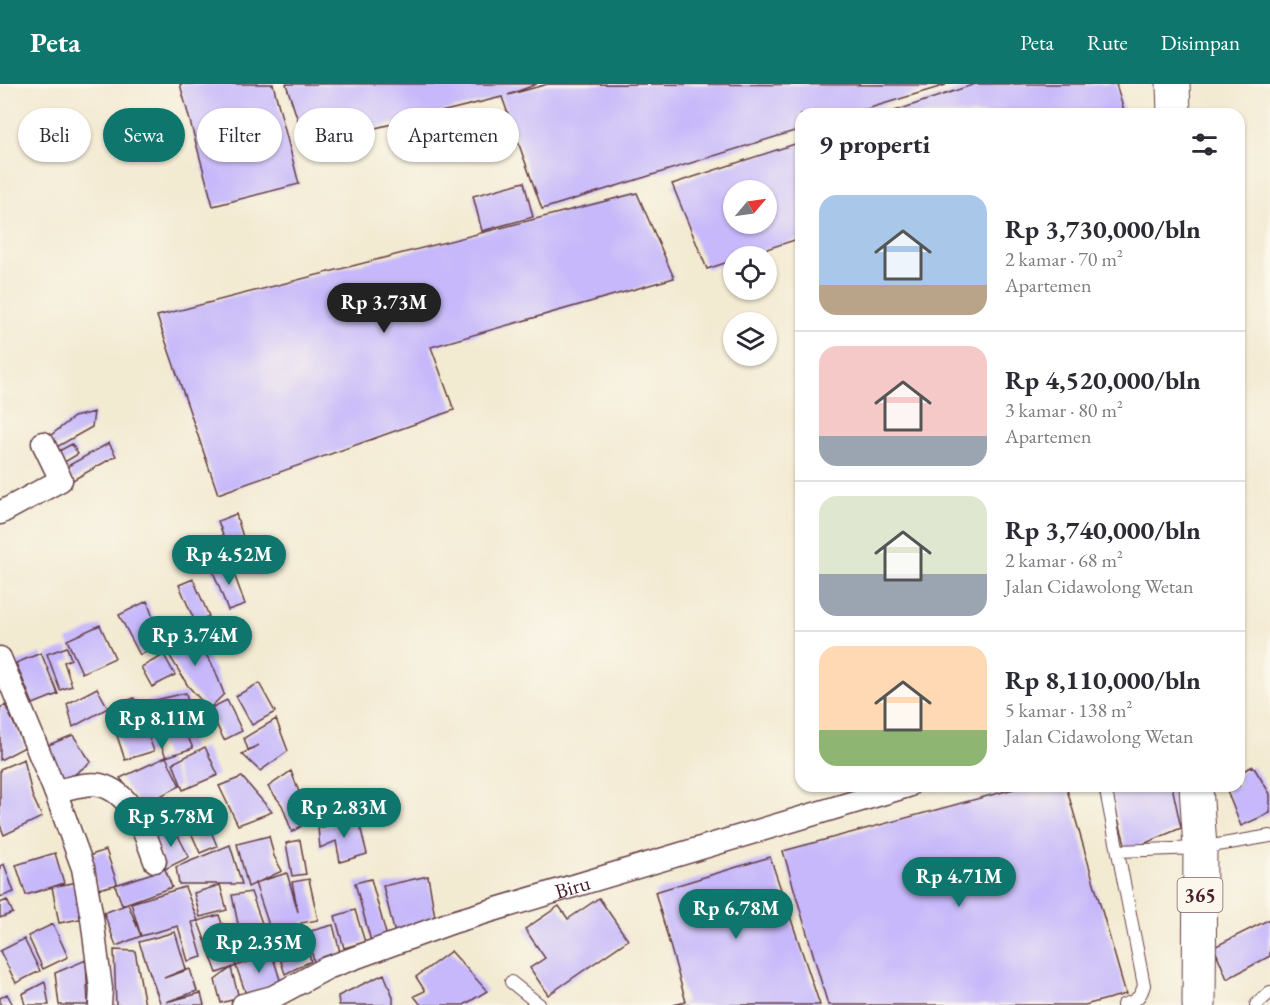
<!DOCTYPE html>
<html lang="id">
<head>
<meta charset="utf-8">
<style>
	:root { --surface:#fff; --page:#f7f7f7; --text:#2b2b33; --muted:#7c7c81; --line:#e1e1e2; --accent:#0f766e }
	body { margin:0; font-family:"EB Garamond",serif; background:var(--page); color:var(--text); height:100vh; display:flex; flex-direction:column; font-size:22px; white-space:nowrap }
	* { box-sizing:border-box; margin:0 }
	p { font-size:20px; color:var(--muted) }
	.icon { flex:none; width:33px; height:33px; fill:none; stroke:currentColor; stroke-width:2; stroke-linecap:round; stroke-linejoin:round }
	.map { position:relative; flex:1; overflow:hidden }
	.details { position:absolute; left:795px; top:24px; width:450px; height:684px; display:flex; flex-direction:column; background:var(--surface); border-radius:18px; box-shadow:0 2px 4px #0004 }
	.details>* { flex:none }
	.banner { position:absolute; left:18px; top:24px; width:570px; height:54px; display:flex; gap:12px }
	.needle { width:39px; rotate:61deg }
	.tools { position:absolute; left:723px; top:96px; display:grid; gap:12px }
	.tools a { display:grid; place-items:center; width:54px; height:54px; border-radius:50%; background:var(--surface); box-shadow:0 2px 4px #0004; font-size:30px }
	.price { position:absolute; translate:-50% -51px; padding:0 14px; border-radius:21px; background:var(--accent); color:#fff; font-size:20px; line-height:39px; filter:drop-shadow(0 2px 3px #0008) }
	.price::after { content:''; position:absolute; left:50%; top:36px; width:18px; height:14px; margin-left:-9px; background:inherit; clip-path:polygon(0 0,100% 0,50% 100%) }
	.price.on { background:#222; color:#fff }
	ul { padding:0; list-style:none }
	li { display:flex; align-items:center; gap:18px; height:150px; padding:0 24px }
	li+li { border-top:2px solid var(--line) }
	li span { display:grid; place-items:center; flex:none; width:168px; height:120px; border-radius:18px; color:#555 }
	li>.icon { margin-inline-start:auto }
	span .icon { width:72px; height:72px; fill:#fffc; stroke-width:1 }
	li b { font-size:26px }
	h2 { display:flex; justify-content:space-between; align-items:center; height:72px; padding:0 24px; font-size:26px }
	.chip { padding:0 21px; border-radius:27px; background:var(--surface); box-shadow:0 2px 4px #0004; font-size:21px; line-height:54px }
	.chip.on { background:var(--accent); color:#fff }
	header { display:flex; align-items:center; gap:36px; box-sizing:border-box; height:84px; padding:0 30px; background:var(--accent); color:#fff }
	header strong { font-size:28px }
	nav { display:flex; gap:33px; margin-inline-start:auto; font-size:21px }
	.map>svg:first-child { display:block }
</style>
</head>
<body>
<header>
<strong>Peta</strong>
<nav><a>Peta</a><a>Rute</a><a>Disimpan</a></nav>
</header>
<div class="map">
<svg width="1270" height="921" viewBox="0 0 1270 921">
	<rect width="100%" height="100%" fill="#fbf7ec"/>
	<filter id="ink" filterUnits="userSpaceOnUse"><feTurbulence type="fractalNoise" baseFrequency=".0167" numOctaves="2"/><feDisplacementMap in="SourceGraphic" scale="12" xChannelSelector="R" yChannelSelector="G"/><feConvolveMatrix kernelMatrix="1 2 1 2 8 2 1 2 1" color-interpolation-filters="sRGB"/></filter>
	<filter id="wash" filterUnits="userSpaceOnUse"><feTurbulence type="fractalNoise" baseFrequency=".008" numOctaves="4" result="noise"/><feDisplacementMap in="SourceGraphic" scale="24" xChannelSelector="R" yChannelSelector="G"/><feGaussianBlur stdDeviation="1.35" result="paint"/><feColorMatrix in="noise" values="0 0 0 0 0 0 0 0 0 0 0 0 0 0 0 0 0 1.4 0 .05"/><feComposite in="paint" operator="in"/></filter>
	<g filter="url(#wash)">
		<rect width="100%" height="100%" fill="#f3ead2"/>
		<g id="blocks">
			<path fill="#c6b8fa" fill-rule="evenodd" d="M180,0H273L299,100L213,122Z
				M286,0H537L508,11L548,0L946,1L850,30H801V45L542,125L502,13L306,61Z
				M975,0H1116L1125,30H886Z
				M801,58V154L745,172H734V176L707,185L672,100ZM734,106H766V140H734Z
				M524,98L533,133L482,147L473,112Z
				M637,109L674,194L431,263L454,326L218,410L157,232Z
				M94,328L92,343L55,364L50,352L74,333Z
				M109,359L116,372L73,396L66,383Z
				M72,360L78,370L63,379L57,368Z
				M236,430L243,453L226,459L218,437Z
				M230,479L245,520L228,526L212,485Z
				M193,495L209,532L195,538L179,501Z
				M147,517L162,559L140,571L119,531Z
				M100,541L115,574L82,589L67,556Z
				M190,543L215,586L224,610L209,625L188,602L162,559Z
				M67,563L71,575L64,578L72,602L60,606L47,570Z
				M41,569L58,610L33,620L16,579Z
				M164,571L175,591L152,603L141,583Z
				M259,599L275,628L252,641L236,612Z
				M97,604L108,624L73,643L67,620Z
				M186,609L191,633L180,636L193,664L166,673L180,702L141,722L120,694L166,673L153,642L147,618Z
				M134,614L154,667L125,676L108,624Z
				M227,616L242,647L224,656L209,625Z
				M5,621L25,663L0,676V624Z
				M276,635L288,667L260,687L242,670L259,661L248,666L244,654Z
				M73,651L91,678L63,699L46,662Z
				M205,663L218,691L183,706L173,679Z
				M24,675L32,711L42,733L4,751L0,741V685Z
				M1253,682L1270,710V729L1241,742L1225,702H1239V689Z
				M291,687L299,708L328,724L292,748L282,721L268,703Z
				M242,693L272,728L238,741L219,702Z
				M1025,702H1066L1126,910L1085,921H828L783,767Z
				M1109,702H1172L1181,744L1127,767Z
				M358,734L367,770L340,778L336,757L320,764L318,744Z
				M206,735L217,762L200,769L186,737Z
				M174,744L189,773L165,785L154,750Z
				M269,752L274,772L282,787L248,803L237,760Z
				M300,756L306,790L292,792L286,759Z
				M230,761L242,800H179L176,783Z
				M106,766L117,799L115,801L165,785L172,803L122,821L115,801L98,805L88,772Z
				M55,769L64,799L52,803L78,798L85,834L59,839L52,803L26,811L16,781Z
				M770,773L820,921H673L686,918L655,808Z
				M4,780L14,808L0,813V782Z
				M287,789L298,828L292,798L309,795L318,836L301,839L311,877L285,890L255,799Z
				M428,792L435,833L395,850L383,802Z
				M371,795L388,857L372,861L355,799Z
				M220,801L227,826L200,833L194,809Z
				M185,803L198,837L192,838L202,873L188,877L178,842L141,852L116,862L104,829L128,820L141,852L131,819Z
				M251,808L269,859L244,869L232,811Z
				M599,814L628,856L548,911L530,884L545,874L525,845L559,822L568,835Z
				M7,816L13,829L0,834V819Z
				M355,826L365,858L344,864L335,832Z
				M219,831L236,882L231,884L239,914L221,919L215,896L231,884L217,889L198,837Z
				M1270,835V872L1227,895L1214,863Z
				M53,840L68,873L43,885L28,852Z
				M333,841L341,872L315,882L307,848Z
				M175,848L186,885L164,894L190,885L197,907L166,918L201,909L204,921H161L139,858Z
				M24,855L40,887L16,899L0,867Z
				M114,866L135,867L145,921H116Z
				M451,867L487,907L464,921H421L414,912L425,907L416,893Z
				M272,870L281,899L246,910L236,882Z
				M86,876L88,921H59L55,889Z
				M384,890L393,913V921H339L338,912Z
				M45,898L49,921H25L22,910Z
				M7,910L13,921H0V914Z"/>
		</g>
	</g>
	<g filter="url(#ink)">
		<use href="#blocks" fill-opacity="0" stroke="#633d44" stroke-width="1.5"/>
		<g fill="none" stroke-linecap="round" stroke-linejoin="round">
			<g stroke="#633d44" stroke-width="14">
				<path id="service" d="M1105,702L1144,901C1141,913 1136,917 1123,921
					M1118,767L1200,764L1270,752
					M511,898L540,921
					M1256,921L1270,908"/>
			</g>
			<g stroke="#633d44" stroke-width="25">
				<g id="minor">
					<path d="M0,429L61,396L43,359"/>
					<path d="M0,574L55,707L83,784L92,834L101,905L100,921"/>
					<path d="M55,707C68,705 87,698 100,701C133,709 145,750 155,777"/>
					<path id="s1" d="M243,921L273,913L327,884L453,838L908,702"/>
				</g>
			</g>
			<g stroke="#633d44" stroke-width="35">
				<path id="primary" d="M1173,0L1174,30
					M1196,702L1200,764L1199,921"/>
			</g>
			<use href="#service" stroke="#fff" stroke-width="12"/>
			<use href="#minor" stroke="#fff" stroke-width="22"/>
			<use href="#primary" stroke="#fff" stroke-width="33"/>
		</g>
	</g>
	<g text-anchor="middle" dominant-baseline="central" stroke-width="4.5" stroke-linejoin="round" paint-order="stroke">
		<rect fill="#fbf7ec" stroke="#7f6065" stroke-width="1.5" x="1177.5" y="794" width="45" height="34" rx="4.5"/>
		<g font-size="20" font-weight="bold" fill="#4a1f2b">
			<text x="1200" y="811">365</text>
		</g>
		<g font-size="21" fill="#4a1f2b" stroke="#fbf7ec">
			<text stroke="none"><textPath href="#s1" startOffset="351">Biru</textPath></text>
		</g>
	</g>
</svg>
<div class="tools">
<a><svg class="needle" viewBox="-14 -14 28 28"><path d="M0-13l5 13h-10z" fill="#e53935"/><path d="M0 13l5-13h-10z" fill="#7c7c81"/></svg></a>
<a><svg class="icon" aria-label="locate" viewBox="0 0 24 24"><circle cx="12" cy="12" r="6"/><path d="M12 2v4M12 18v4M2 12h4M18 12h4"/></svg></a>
<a><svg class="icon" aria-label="layers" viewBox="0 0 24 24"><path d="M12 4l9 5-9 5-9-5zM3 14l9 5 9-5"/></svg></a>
</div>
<b class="price on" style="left:384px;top:250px">Rp 3.73M</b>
<b class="price" style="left:229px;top:502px">Rp 4.52M</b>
<b class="price" style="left:195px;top:583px">Rp 3.74M</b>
<b class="price" style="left:162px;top:666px">Rp 8.11M</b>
<b class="price" style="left:344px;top:755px">Rp 2.83M</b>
<b class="price" style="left:171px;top:764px">Rp 5.78M</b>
<b class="price" style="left:959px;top:824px">Rp 4.71M</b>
<b class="price" style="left:736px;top:856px">Rp 6.78M</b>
<b class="price" style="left:259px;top:890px">Rp 2.35M</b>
<div class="banner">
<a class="chip">Beli</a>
<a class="chip on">Sewa</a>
<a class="chip">Filter</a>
<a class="chip">Baru</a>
<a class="chip">Apartemen</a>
</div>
<section class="details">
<h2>9 properti<svg class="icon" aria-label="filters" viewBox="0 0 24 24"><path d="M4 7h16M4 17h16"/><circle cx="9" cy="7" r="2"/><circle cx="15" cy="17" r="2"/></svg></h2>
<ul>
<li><span style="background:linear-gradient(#a9c7e8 75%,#b9a48a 0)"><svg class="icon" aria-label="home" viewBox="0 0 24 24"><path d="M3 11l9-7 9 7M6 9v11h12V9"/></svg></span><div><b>Rp 3,730,000/bln</b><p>2 kamar · 70 m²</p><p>Apartemen</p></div></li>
<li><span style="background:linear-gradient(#f6c9c9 75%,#9aa5b1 0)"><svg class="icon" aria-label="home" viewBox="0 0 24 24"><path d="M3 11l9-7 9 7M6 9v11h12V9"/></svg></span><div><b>Rp 4,520,000/bln</b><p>3 kamar · 80 m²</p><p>Apartemen</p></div></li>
<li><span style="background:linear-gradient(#dfe7d0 65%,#9aa5b1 0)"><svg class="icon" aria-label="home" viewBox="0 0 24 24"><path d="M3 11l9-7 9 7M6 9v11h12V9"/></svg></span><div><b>Rp 3,740,000/bln</b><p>2 kamar · 68 m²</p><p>Jalan Cidawolong Wetan</p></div></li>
<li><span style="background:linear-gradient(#ffd9b3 70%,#8fb573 0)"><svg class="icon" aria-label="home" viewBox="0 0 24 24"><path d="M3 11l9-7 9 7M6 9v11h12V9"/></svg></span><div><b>Rp 8,110,000/bln</b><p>5 kamar · 138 m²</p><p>Jalan Cidawolong Wetan</p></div></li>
</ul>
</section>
</div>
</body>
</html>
